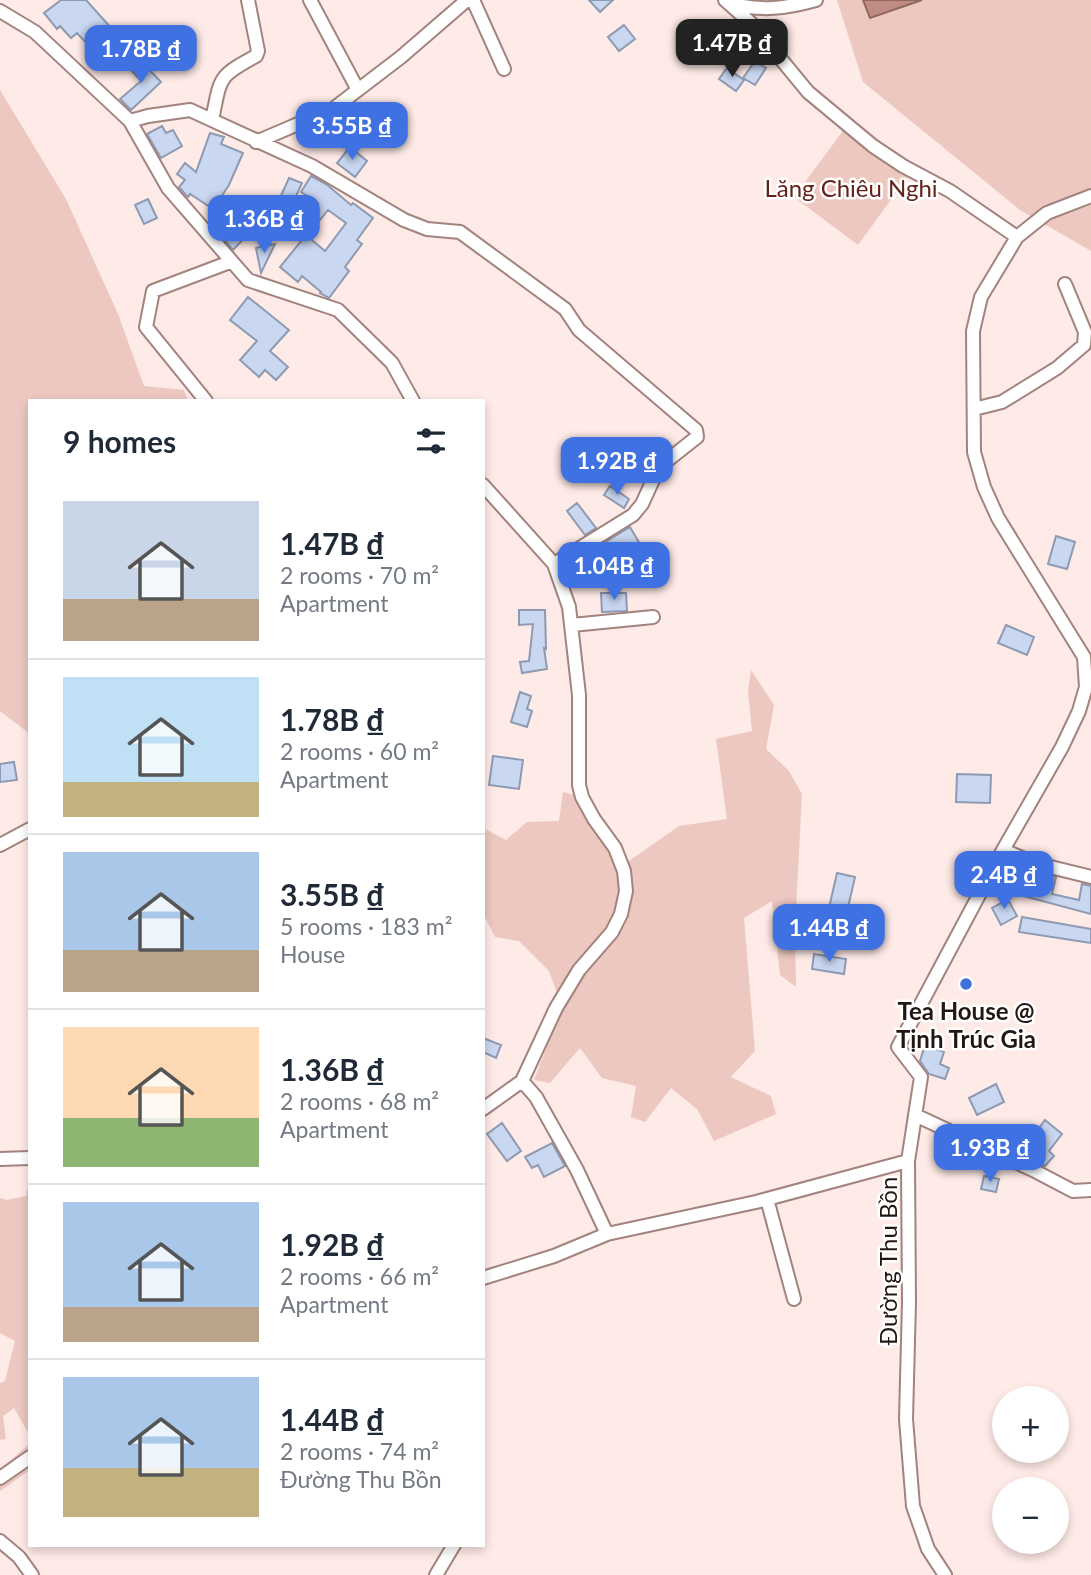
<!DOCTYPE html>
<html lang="en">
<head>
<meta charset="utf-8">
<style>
	:root { --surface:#fff; --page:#f2f2f3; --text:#1f2937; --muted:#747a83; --line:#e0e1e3; --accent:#4071e2 }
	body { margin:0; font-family:Lato,sans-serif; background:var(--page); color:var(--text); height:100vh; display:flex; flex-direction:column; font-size:26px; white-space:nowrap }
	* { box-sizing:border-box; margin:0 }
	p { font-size:23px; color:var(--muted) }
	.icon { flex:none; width:38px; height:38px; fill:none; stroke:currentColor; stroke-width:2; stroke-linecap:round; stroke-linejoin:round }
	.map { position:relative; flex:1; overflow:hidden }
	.panel { position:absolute; left:28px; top:399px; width:457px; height:1148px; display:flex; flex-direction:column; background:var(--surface); border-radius:0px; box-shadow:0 4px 10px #0003 }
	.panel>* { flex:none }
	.tools { position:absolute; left:992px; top:1386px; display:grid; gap:14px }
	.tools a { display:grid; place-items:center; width:77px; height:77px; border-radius:50%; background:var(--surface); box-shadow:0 4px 10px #0003; font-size:35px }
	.price { position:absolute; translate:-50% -60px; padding:0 16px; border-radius:14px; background:var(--accent); color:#fff; font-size:23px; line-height:46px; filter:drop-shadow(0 2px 4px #0008) }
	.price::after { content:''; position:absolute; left:50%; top:42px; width:21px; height:16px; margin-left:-10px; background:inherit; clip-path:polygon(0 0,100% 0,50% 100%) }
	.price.active { background:#222; color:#fff }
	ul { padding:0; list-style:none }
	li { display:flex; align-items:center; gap:21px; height:175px; padding:0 35px }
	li+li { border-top:2px solid var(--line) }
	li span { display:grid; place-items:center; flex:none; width:196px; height:140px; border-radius:0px; color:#555 }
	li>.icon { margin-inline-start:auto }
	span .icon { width:84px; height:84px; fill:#fffc; stroke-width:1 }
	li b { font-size:30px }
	h2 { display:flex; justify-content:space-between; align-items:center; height:84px; padding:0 35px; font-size:30px }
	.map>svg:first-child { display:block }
</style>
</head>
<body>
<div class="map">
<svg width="1091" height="1575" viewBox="0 0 1091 1575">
	<rect width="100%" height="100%" fill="#feeae6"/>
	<path fill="#ecc8c1" d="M837,0H863L870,17L922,0H1091V251L1020,210L863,82Z
		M0,90L66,199L118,314L144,386L184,390L188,401H30V734L0,711Z
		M845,128L909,175L858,245L794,197Z
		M751,670L774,705L766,749L789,771L802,794L795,928L796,987L780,975L772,901L744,918L755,1051L731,1077L771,1096L776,1114L714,1141L697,1109L671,1088L645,1122L631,1117L636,1086L602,1078L580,1048L550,1083L534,1080L562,1007L549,971L519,941L495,937L483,913V828L506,840L527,822L559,821L563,792L586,798L626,863L679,826L727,819L716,739L752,731L748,691Z
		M30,1177V1436L14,1408L3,1416L6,1439L0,1440V1383L5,1381L15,1341L0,1333V1198L7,1200L26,1196Z
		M30,1443V1470L0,1491V1470Z"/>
	<path fill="#c08b82" stroke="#916861" stroke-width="2" d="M863,0H922L870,18Z"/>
	<path fill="#c9d7f0" stroke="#8e9ab2" stroke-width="2" d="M61,0H86L113,30L92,49L77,33L71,38L60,26L57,29L44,13Z
		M589,0H613L600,12Z
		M624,25L635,39L619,51L608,37Z
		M140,60L161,82L131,110L120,99L141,81L130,69Z
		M755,61L766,68L755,85L743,78Z
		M727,68L744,80L736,91L719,79Z
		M162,126L166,133L173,130L182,146L161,158L147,134Z
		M210,133L224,137L221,144L243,153L229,185L213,209L190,194L188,197L186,195L179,187L185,180L177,174L185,163L196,172Z
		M350,147L367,161L355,177L337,163Z
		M311,176L326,184L351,205L353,203L373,218L357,240L362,244L345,267L349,271L329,298L320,293L321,292L302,276L298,282L280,267L306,235L325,251L346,223L328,210L316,225L306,219L318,203L301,192Z
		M289,178L302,183L292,205L279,200Z
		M148,199L157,218L144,224L135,205Z
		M222,211L241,224L243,222L252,230L233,250L212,225Z
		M275,244L261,273L256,248Z
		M248,297L289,330L270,351L288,367L276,380L265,370L259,377L240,360L257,341L230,320Z
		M610,486L629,499L624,508L604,495Z
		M577,503L596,528L585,535L567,511Z
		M630,527L644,551L632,558L629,553L611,562L602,544Z
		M1056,536L1075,542L1067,569L1048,564Z
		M601,593H626L627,611L602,612Z
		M519,610H545L546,649L544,648L547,669L522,673L520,662L529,661L533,624L519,625Z
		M1006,625L1034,637L1027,655L998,643Z
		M520,692L531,696L527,709L532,711L527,727L511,722Z
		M493,756L523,760L519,789L489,785Z
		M14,762L17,780L0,782V764Z
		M957,774L991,775L990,803L956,802Z
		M1012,863L1056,877L1052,894L1079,900L1082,884L1091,886V914L1005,891Z
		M837,873L855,877L847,912L829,908Z
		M1004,892L1017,916L1001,925L992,908L1001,903Z
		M1022,917L1091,929V943L1019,932Z
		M814,954L846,959L844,974L812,969Z
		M483,1038L501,1045L496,1058L483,1052Z
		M925,1045L944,1052L940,1064L949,1068L945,1079L929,1074L920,1061Z
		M996,1084L1004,1102L977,1115L969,1098Z
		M1045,1120L1062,1134L1049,1151L1054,1156L1045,1166L1016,1150L1031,1134L1033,1136Z
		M502,1123L521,1151L507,1161L487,1134Z
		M552,1143L565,1166L544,1177L538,1165L532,1168L525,1157Z
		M984,1176L999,1179L996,1192L981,1189Z"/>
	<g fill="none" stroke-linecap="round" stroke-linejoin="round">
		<g stroke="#a2837e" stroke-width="16">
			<path id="minor" d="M310,0L358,90
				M473,0L504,69
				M725,0L752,24L808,92L873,146L903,166L950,191L1017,237
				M731,3C760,12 787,8 816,0
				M0,11L35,32L130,121L168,188L248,280L338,310L392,363L413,401
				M212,120C221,77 217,77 256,56L258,51L248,0
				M130,121L148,116L190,110L312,166L404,220L427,229L460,232L565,309L579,330L696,430L697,437L659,467L642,504L633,515L554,564
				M256,142L333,109L401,57L467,0
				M206,401L146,327L153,291L230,262
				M974,409L1002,402L1057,368L1084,345L1085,332L1065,284
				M483,485L554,564L569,607L579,695V785L582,797L594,819L615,848L624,871L626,891L621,914L612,932L579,970L556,1008L522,1081L483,1109
				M572,625L653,617
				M0,845L30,829
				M1003,850L1034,863L1091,877
				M522,1081L536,1097L577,1170L607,1234
				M915,1115L1033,1170L1073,1191L1091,1190
				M0,1159L30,1158
				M767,1199L794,1299
				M483,1278L554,1256L607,1234L756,1202L908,1161
				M0,1478L30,1457
				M0,1541L19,1557L32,1575
				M436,1575L454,1545
				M945,1575L928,1549L913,1506L906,1419L909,1302L908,1161L921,1077L898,1047L1003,850L1062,747L1079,711L1086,687L1084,657L998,518L984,487L974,452L973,331L981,297L1017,237L1047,213L1091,196"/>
		</g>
		<use href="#minor" stroke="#fff" stroke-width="12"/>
	</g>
	<circle fill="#4071e2" stroke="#fff" stroke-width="2.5" cx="966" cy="984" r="7"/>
	<g text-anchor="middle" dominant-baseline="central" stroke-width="5" stroke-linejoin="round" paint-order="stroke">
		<g font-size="24" fill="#622119" stroke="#fff">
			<text x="851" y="187">Lăng Chiêu Nghi</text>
		</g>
		<g font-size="24" font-weight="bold" fill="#231715" stroke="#fff">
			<text x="966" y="1010">Tea House @<tspan x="966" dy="28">Tịnh Trúc Gia</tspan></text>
		</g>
		<g font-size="24" fill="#231715" stroke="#fff">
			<text transform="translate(887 1261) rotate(-90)">Đường Thu Bồn</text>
		</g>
	</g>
</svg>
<div class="tools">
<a>+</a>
<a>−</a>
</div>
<b class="price active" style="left:732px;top:79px">1.47B ₫</b>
<b class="price" style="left:141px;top:85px">1.78B ₫</b>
<b class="price" style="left:352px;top:162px">3.55B ₫</b>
<b class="price" style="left:264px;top:255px">1.36B ₫</b>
<b class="price" style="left:617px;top:497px">1.92B ₫</b>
<b class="price" style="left:614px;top:602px">1.04B ₫</b>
<b class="price" style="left:1004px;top:911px">2.4B ₫</b>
<b class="price" style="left:829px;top:964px">1.44B ₫</b>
<b class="price" style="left:990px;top:1184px">1.93B ₫</b>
<section class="panel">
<h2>9 homes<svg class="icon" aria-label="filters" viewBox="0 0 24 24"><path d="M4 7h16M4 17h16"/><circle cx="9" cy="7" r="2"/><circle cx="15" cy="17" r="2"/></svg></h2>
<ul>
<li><span style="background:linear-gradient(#c9d6e8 70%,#b9a48a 0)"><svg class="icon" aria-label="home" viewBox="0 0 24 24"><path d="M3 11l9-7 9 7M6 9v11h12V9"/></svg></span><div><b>1.47B ₫</b><p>2 rooms · 70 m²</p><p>Apartment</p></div></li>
<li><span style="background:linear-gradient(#bfe0f5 75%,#c2b280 0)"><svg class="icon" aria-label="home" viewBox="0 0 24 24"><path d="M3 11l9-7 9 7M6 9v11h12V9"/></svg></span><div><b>1.78B ₫</b><p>2 rooms · 60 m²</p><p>Apartment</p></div></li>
<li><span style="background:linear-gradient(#a9c7e8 70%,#b9a48a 0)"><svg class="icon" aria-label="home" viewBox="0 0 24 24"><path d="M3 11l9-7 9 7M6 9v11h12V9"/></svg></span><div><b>3.55B ₫</b><p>5 rooms · 183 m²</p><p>House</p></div></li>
<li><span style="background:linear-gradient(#ffd9b3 65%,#8fb573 0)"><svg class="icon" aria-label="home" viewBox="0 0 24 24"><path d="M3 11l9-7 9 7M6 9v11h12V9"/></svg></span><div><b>1.36B ₫</b><p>2 rooms · 68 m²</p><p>Apartment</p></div></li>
<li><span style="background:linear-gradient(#a9c7e8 75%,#b9a48a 0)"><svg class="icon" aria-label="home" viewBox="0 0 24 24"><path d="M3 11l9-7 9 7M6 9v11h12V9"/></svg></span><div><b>1.92B ₫</b><p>2 rooms · 66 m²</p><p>Apartment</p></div></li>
<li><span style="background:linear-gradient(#a9c7e8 65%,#c2b280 0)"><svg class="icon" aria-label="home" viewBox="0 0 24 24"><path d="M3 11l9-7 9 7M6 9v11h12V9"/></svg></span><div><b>1.44B ₫</b><p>2 rooms · 74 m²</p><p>Đường Thu Bồn</p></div></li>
</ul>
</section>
</div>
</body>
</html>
